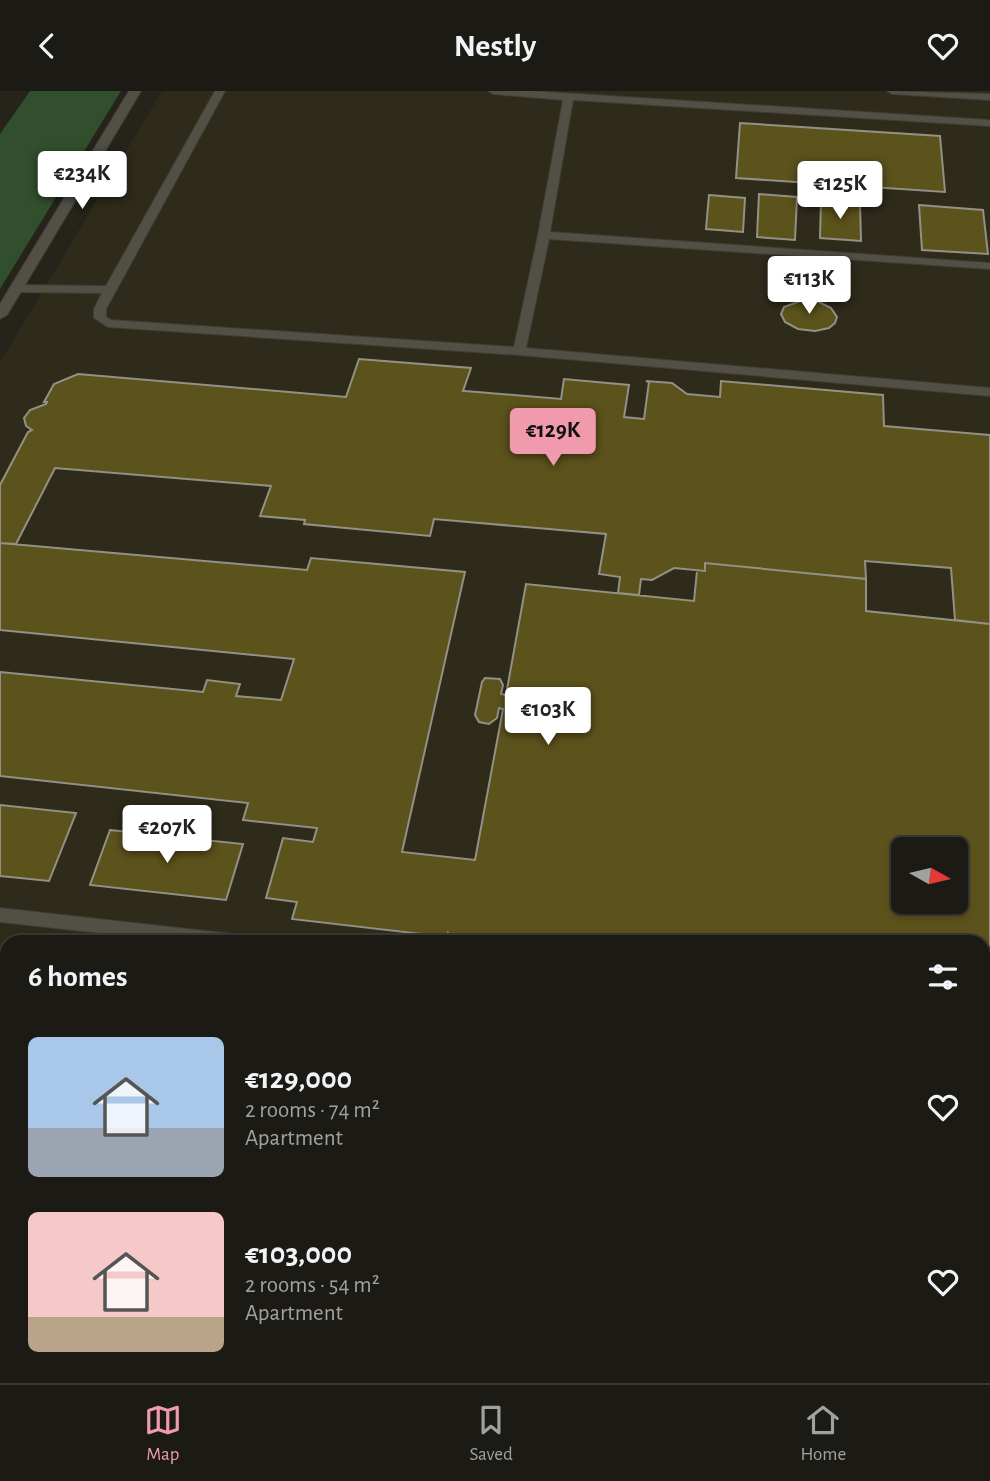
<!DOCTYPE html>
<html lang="en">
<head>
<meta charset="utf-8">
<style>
	:root { --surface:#1c1a14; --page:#25231d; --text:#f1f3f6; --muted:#a0a1a0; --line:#3a3834; --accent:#f29aad }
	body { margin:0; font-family:"Alegreya Sans",sans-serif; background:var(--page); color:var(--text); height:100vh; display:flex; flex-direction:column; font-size:26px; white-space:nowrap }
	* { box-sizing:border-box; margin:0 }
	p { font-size:23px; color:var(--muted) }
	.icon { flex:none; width:38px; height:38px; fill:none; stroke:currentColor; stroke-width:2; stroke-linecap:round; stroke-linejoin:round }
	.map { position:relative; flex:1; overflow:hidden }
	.side { position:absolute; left:0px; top:844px; width:990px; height:450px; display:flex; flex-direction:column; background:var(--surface); border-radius:21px 21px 0 0; box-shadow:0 4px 10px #0003,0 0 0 2px var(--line) }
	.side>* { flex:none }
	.needle { width:46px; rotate:98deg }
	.controls { position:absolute; left:891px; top:746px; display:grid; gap:14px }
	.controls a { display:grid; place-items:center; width:77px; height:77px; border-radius:10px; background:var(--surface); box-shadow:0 4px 10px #0003,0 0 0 2px var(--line); font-size:35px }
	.price { position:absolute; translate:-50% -60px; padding:0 16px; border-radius:7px; background:#fff; color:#222; font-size:23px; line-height:46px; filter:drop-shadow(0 2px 4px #0008) }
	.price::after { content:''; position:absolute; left:50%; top:42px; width:21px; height:16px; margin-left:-10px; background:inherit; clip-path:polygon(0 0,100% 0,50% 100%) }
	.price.current { background:var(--accent); color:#111 }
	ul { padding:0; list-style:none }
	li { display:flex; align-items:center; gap:21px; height:175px; padding:0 28px }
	li span { display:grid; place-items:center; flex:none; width:196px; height:140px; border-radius:10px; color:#555 }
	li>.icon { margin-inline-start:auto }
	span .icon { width:84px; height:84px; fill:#fffc; stroke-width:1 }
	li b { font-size:30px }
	h2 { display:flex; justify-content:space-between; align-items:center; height:84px; padding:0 28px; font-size:30px }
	header { display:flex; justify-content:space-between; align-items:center; height:91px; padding:0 28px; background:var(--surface); font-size:32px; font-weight:600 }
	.menu { display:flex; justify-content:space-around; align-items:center; height:98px; border-top:2px solid var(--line); background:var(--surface); font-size:19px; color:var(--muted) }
	.menu a { display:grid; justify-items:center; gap:4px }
	.menu .current { color:var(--accent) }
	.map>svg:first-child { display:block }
</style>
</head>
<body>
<header><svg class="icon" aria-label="back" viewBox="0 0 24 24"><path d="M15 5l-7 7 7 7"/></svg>Nestly<svg class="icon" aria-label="heart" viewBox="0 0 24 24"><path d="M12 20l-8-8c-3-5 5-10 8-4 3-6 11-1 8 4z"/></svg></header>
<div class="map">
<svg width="990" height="1292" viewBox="0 0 990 1292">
	<rect width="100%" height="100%" fill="#25231a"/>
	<path fill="#2e2b1b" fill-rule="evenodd" d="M162,0H990V1292H280L279,1286H984V850H7V1017L0,1016V271ZM903,758H956V810H903Z"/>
	<path fill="#314e2d" d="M30,0H121L0,198V43Z
		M0,975L7,976V1189L0,1179Z
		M62,1286H321L322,1292H65Z"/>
	<path fill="#013" d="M548,1286L554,1292H393V1287Z"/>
	<path fill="#5c521c" stroke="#939185" stroke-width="2" fill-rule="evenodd" d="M740,32L940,45L945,101L736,87Z
		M759,103L797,106L795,149L757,146Z
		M709,104L745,107L743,141L706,138Z
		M821,110L860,113L861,150L820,147Z
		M919,114L983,119L988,163L922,159Z
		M799,173H813L828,178L836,186L835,194L829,199L815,202L791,197L783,188V183L787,178Z
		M803,209L819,211L831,217L837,226L835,232L829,237L815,240L798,238L785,231L781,223L784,216Z
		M359,268L471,277L463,300H465L561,308L564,288L629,294L624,326L644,328L649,291L646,290L672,292L687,303L720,306L721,290L883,304L884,335L990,344V533L955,529L951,477L865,470L866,488L705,472V480L674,477L652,489L641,488L639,504L618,502L620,486L599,483L606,443L434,428L430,445L304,433L305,429L260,425L271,395L55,377L16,453L0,452V394L28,341L32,339L26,335L24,327L30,319L46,313L47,311H44L54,293L78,283L346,306Z
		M0,452L307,479L311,467L465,481L402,761L475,769L503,618L499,617L497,627L489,633L479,631L475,624L482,591L485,587L500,588L503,594L501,603L506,604L526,493L694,510L697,480H705V472L866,488V520L990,533V931L984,930V850H501L451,845L448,842L447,846L292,828L297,811L266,807L283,747L313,751L317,737L243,729L248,712L0,685V581L203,601L207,589L240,593L236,605L281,609L294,568L0,539ZM903,758H956V810H903Z
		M0,714L76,722L49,790L0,785Z
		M110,739L243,753L226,809L90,794Z
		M570,1286H620L617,1292H574Z
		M660,1286H751L753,1292H660Z
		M760,1286H812V1292H804Z"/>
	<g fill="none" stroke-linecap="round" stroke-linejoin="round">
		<g stroke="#3e3d36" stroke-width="2">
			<path id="service" d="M215,0H225L106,218V226L111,229L514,256L538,144L563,9L493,3L488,0H531L990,29V35L573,9L550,141L990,172V178L549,148L526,257L990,297V305L519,264L108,236L94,227V218L102,202L12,201V195L16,194L106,195Z
				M887,0L990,3V9L892,3Z
				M0,817L233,843L239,845L242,850H173L0,831Z
				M990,1124V1146L984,1149V1126Z
				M938,1286H960L959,1292H937Z"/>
		</g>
		<g stroke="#3e3d36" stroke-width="2">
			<path id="minor" d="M129,0H141L7,224L0,228V213Z"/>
		</g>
		<use href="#service" fill="#525045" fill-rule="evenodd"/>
		<use href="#minor" fill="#525045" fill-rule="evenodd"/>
	</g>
</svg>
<div class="controls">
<a><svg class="needle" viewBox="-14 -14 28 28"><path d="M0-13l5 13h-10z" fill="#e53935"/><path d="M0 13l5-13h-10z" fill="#a0a1a0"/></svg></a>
</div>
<b class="price" style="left:82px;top:120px">€234K</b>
<b class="price" style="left:840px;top:130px">€125K</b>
<b class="price" style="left:809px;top:225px">€113K</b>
<b class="price current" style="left:553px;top:377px">€129K</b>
<b class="price" style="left:548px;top:656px">€103K</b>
<b class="price" style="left:167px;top:774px">€207K</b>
<section class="side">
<h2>6 homes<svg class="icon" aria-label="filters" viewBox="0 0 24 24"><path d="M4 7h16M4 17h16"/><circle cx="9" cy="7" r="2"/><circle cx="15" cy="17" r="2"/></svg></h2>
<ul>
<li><span style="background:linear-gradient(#a9c7e8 65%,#9aa5b1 0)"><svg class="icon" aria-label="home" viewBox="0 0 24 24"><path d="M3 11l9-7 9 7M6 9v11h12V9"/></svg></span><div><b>€129,000</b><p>2 rooms · 74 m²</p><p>Apartment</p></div><svg class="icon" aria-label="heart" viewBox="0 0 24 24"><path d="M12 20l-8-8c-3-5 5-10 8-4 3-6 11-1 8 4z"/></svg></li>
<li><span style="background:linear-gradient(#f6c9c9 75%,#b9a48a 0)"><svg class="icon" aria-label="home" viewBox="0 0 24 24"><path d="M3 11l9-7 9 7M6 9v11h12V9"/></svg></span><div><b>€103,000</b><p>2 rooms · 54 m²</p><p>Apartment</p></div><svg class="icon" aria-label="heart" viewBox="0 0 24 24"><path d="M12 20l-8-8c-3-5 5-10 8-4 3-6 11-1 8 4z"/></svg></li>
</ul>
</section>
</div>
<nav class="menu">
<a class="current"><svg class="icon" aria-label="map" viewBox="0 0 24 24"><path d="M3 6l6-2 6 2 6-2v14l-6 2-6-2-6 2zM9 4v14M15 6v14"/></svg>Map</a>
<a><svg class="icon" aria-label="saved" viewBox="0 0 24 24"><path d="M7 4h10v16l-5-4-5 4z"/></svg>Saved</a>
<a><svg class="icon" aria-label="home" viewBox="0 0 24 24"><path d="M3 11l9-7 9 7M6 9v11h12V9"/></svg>Home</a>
</nav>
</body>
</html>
